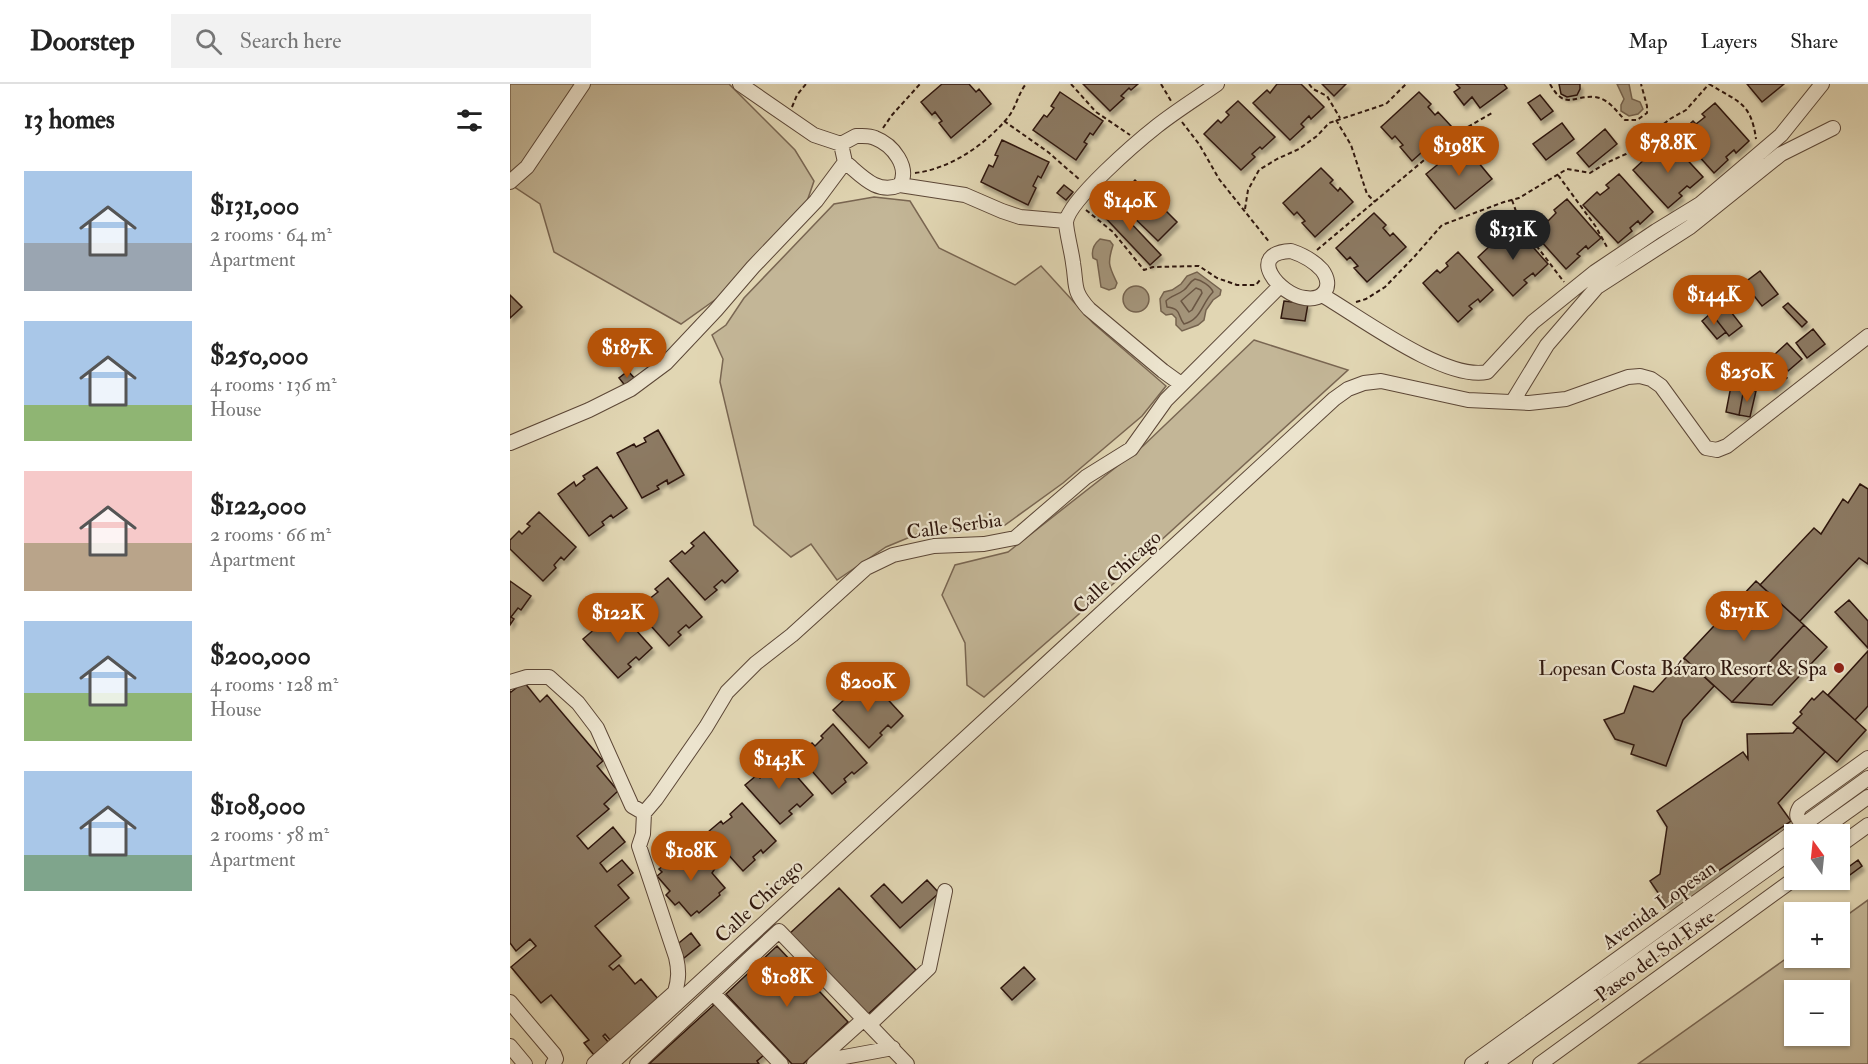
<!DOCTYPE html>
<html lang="en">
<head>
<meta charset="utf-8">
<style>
	:root { --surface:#fff; --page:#f2f2f2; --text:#222; --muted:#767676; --line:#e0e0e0; --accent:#b45309 }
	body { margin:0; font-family:"IM FELL Double Pica",serif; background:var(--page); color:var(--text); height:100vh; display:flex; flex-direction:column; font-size:22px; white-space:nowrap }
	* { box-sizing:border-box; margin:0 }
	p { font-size:20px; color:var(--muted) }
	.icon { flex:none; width:33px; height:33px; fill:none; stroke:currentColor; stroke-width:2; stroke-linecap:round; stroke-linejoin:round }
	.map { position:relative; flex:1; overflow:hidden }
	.panel { display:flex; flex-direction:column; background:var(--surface); width:510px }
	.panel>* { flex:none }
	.needle { width:39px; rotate:345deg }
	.controls { position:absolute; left:1274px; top:740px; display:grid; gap:12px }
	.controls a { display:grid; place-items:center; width:66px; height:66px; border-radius:0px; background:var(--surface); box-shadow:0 2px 4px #0004; font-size:30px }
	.price { position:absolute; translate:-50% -51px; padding:0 14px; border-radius:21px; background:var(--accent); color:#fff; font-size:20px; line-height:39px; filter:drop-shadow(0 2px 3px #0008) }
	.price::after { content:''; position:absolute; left:50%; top:36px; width:18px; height:14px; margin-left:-9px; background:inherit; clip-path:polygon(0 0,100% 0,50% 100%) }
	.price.selected { background:#222; color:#fff }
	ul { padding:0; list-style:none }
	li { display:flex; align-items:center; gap:18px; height:150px; padding:0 24px }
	li span { display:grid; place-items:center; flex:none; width:168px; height:120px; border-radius:0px; color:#555 }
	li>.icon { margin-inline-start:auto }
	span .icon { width:72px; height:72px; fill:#fffc; stroke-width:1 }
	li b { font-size:26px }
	h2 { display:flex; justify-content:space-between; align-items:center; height:72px; padding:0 24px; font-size:26px }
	header { display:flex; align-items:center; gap:36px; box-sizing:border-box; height:84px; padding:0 30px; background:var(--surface); border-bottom:2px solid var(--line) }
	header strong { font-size:28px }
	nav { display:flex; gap:33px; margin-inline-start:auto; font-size:21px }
	.search { width:420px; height:54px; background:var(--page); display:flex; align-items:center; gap:15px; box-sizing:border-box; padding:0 21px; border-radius:0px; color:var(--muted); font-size:22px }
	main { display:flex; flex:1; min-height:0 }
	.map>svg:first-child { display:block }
</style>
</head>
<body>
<header>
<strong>Doorstep</strong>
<div class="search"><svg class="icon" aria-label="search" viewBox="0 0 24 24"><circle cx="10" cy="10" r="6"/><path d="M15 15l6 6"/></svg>Search here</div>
<nav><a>Map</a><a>Layers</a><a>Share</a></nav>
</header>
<main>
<section class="panel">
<h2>13 homes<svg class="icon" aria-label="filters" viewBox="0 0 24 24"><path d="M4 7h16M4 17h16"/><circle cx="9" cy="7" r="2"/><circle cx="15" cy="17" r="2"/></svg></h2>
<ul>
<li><span style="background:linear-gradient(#a9c7e8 60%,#9aa5b1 0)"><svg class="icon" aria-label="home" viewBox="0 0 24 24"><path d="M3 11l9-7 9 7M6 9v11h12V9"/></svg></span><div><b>$131,000</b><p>2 rooms · 64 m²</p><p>Apartment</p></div></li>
<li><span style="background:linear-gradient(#a9c7e8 70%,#8fb573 0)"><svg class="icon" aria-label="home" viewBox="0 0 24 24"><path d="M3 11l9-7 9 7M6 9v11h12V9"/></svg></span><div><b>$250,000</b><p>4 rooms · 136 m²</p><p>House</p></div></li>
<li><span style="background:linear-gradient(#f6c9c9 60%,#b9a48a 0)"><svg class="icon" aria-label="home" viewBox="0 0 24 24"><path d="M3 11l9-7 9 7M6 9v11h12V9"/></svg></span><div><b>$122,000</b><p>2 rooms · 66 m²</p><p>Apartment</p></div></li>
<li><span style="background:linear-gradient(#a9c7e8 60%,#8fb573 0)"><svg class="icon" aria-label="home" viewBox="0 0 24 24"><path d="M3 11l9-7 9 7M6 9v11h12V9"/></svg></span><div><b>$200,000</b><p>4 rooms · 128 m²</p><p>House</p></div></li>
<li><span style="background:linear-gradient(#a9c7e8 70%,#7fa58c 0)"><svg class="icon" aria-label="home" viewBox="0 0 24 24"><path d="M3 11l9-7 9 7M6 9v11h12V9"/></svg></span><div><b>$108,000</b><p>2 rooms · 58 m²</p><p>Apartment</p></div></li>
</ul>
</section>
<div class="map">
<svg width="1358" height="980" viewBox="0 0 1358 980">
	<defs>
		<filter id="shadow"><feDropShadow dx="2.5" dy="4.5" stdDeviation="1.5" flood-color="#0004"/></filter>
	</defs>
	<rect width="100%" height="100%" fill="#e1d6b3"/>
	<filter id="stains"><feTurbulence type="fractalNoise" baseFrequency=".00333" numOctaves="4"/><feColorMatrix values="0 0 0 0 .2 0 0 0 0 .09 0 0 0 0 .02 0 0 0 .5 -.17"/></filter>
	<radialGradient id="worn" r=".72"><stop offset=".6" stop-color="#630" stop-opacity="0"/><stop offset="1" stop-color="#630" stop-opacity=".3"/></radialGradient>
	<path fill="#c3b697" stroke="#796652" stroke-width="1.5" fill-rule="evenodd" d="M0,0H219L285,66L304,97L294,126L209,213L171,240L44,168L30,120L0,100Z
		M364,113L400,117L429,164L505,201L531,182L583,239L656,302L632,332L553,399L495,441L417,446L376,463L327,496L301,460L281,473L244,441L210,298L213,275L202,251L216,241L234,214L324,120Z
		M744,256L838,286L592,510L474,613L457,601L455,559L432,511L445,481L498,468L633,362Z
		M1358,816V980H1128L1284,869V873H1329V837ZM1284,906H1329V951H1284Z"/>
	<path fill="#a4957b" stroke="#75634f" stroke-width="1.5" d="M1107,0H1119L1122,15L1130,18L1133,25L1128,30L1119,32L1111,27V21L1114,15Z
		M590,155L600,157L603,161C597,180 599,182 607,199L605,204L599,206L591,203L587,176L583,174C581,166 584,160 590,155Z
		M687,188L711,206L710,211L703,216L696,226L694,236L688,241L672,247L666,241V234L662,230L656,231L651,227L650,215L654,208L662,206L671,200L677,192Z
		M613 215a13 13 0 1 1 26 0a13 13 0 1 1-26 0Z"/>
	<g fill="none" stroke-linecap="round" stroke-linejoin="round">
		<path stroke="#6a5644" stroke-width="1.5" d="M685,195C691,196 701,202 703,208C691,220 692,235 674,240C667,231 672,225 657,223L656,217C660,212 668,211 674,206C679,202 679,198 685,195Z
			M686,204L691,206L692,209L682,226L679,228L671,217Z"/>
	</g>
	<path fill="#8c7a64" stroke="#2f170e" stroke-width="1.5" filter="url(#shadow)" d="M432,0H459L466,8L469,5L481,20L441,54L429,39L432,37L425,28L422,31L411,18Z
		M573,0H628L621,6L619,4L611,12L614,14L600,27Z
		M767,0H791L814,23L801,35L799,32L791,40L794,43L780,56L743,19L757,6L760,9Z
		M812,0H836L824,12Z
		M946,0H994L997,4L970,24L962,13L954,21L944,8L950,4Z
		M1049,0H1070V5L1067,11L1057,13L1051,10Z
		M1237,0H1274L1252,18Z
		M550,8L593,37L583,51L580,49L574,58L577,60L566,76L523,46L534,31L537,33L544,24L541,22Z
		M909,8L921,20L918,23L925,31L928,28L941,42L902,77L890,63L893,61L885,52L882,55L871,43Z
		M1030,11L1043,27L1031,36L1018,19Z
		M728,17L765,53L752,65L750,63L742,70L745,73L731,86L694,50L708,36L711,39L719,31L716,28Z
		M1205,19L1239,57L1226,69L1224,66L1216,73L1218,76L1204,89L1169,50L1183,37L1186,40L1195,33L1192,30Z
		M1052,39L1064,55L1036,76L1023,60Z
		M1095,45L1107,60L1079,83L1067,69Z
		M1158,55L1193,93L1180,104L1177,102L1169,109L1172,112L1158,124L1123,86L1137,73L1140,76L1148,68L1146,66Z
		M492,56L539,78L531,94L528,92L523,102L526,104L518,121L471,98L479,81L483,83L488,72L485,71Z
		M953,60L982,95L945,125L916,90Z
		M811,84L823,96L820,99L828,107L830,104L843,118L805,153L792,139L795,137L787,128L784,131L773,119Z
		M1109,90L1143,128L1130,140L1128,137L1120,144L1122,147L1108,159L1073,121L1087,108L1090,111L1099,104L1096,101Z
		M625,96L667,138L648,157L606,116Z
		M554,101L563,108L556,116L547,109Z
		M1057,115L1091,154L1078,165L1076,162L1067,170L1070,172L1056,185L1021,146L1035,134L1038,137L1046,129L1044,126Z
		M599,116L651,171L640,181L588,126Z
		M864,129L876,141L873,144L880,152L883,149L896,163L857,198L844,184L848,182L840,173L837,176L826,164Z
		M1004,142L1038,180L1025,192L1023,189L1014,196L1017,199L1003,212L968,173L982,160L985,163L994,156L991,153Z
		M948,168L983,206L970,218L968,215L959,222L962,225L948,238L913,199L927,186L930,189L938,182L936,179Z
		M1250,187L1268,210L1252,222L1234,199Z
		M0,211L12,223L0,234Z
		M774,217L798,220L795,237L771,234Z
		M1214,219L1232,242L1219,252L1201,229Z
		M1278,219L1297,238L1292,243L1273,223Z
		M1201,229L1216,248L1207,255L1192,237Z
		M1303,245L1315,260L1297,274L1286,259Z
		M1277,259L1292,275L1278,287L1264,271Z
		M1265,279L1277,294L1263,305L1251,290Z
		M118,287L126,296L117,304L109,294Z
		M1221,302L1234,304L1229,331L1216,328Z
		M1234,304L1246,307L1240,333L1229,331Z
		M148,346L174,391L158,400L157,396L147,402L149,405L132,414L107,369L124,360L126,363L136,358L134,354Z
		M87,383L117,424L103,434L101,431L92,438L94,441L79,452L48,410L64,398L66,402L75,395L73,392Z
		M1350,400L1358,405V480L1349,474L1290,537L1250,501L1304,444L1311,450L1333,415L1338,419Z
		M29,428L66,463L54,476L51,473L44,481L46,484L33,497L0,465V456L9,447L12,450L20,442L17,440Z
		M194,448L228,487L215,499L212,496L204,503L207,506L195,516L160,477L172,467L175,470L184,462L181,459Z
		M158,494L192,533L179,544L176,541L168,548L171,551L159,562L124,523L136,512L139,515L148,508L145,505Z
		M0,497L21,512L11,526L8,524L1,533L4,535L0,541Z
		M1246,497L1294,541L1222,618L1174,574Z
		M1339,516L1358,537V564L1325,528Z
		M108,526L142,564L129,576L126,573L118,580L121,583L108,594L73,555L86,544L89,547L98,540L95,537Z
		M1294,541L1317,563L1262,621L1222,618Z
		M1358,567V622L1345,636L1318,611Z
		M1174,574L1204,602L1173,636L1156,682L1121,670L1124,661L1105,655L1094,636L1114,629L1124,602L1143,608Z
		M358,594L393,632L381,644L378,641L370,649L372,651L359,664L323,626L337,613L340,616L348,608L346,606Z
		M14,598L30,618L37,611L93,677L87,682L108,707L94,720L99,725L67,752L78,765L103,743L115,758L90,779L97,788L112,776L123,789L108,801L119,814L85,842L111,872L99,882L103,886L109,881L125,900L131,895L149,916L100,956L95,950L93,952L99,959L84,971L74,959L79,956L41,911L31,919L1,883L26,862L20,855L6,867L0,859V607L1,608Z
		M1313,607L1356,646L1327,678L1283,639L1292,630L1290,628L1302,614L1304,616Z
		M323,640L357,679L344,690L342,688L334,695L336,698L322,710L288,671L302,659L305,662L313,654L311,652Z
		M1288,643L1315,668L1268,719L1281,737L1157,822L1140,797L1150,790L1157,743L1147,727L1233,668L1238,675L1237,650L1283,649Z
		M269,672L303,711L290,723L287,720L279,727L282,730L270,740L235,701L247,691L250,694L259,686L256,683Z
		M232,719L266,757L253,769L251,766L243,773L245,776L233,787L198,748L211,737L213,740L222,733L220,730Z
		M181,764L193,779L199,775L205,778L206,783L202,789L215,804L209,809L210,811L189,829L187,827L181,832L169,818L165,821L156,811L160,807L147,792L152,788L149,785L172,767L175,768Z
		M1348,776L1352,782L1333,796L1329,790Z
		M417,796L429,809L390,844L361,812L374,800L392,819Z
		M329,804L406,886L355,933L278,851Z
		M181,849L190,861L174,874L164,863Z
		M267,862L338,938L293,980H282L216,910Z
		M514,883L525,895L502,916L491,904Z
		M206,919L254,971L247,977L249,980H139Z"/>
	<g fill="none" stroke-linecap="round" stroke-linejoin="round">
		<g stroke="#5c4737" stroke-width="16">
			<path id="minor" d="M230,0L304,51L331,60
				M346,52C352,52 359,51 365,54C383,61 400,83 390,101C367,111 352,92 335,78L331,60Z
				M0,98L17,83L73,0
				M390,101L455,111L492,127L510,133L556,137
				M781,167C793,171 803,176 812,186C824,202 814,217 795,214C769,211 735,169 781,167Z
				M812,211C850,233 935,297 977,288L1023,238L1085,188L1146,147L1190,120L1271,51L1312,0
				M671,300L653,287L579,225C562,206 567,202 563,179C562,169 556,147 556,138C559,116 628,57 647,42C666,27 687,14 707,0
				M1003,317L1037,261L1087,203L1180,143L1271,70L1323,44
				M0,359L79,326L121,305L156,279L206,226L243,183L306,117L335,78
				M0,598L17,593H39L68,619L87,644L122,722L134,729
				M134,729L146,715L196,643L217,608L246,579L282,551L356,484L383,471L424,462L474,460L505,454L576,393L621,365L656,316L770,202
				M1293,741C1287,734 1285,731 1290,723L1358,674
				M1306,750L1358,713
				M1329,762L1358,741
				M203,909L271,980
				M0,918L44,970L46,975L43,980
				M360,940L419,884L435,807
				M0,962L15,980
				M84,980L165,908C169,895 169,886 166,873L129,762L133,750L134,729
				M101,980L824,315L838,305L854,299L871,297L958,316L1019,319L1056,315L1118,293L1130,292L1141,295L1151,302L1196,364L1207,366L1217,362L1358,252
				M127,980L269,847L397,980
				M304,980L354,935
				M318,980L329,974L383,964
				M962,980L1358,694
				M985,980L1284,766
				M1030,980L1284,795"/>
		</g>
		<path stroke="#2f170e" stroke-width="2" stroke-dasharray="4.5 3" stroke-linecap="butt" d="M561,0L586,28L620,51
			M651,0L661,17
			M799,0L803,5L817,12L830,34
			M1040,0C1055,27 1063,11 1085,13C1099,15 1106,27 1115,36H1127L1137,29V22L1131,0
			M1199,0C1228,18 1241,18 1246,55
			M282,23L287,11L296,0
			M826,36L841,61L857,110L865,118
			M494,37L538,68L570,96
			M672,38L689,60L709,95L760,159
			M373,44L382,31L410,0
			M405,89C440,85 477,60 499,32C506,23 508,10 516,0
			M1048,91L1086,143L1098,165
			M1002,116L1012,144L1019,152L1054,198
			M735,125L738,106L749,86L767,75L789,65L807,52L819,39L876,20L896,0
			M576,126L603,148L634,186L643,183L689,182L707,194L727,201H746L750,196
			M807,166L944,51L982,29
			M846,218L856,215L875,203L904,173L932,141L994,118L1009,114L1057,85L1080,89L1096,79L1116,70L1160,35L1176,26L1199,0"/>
		<use href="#minor" stroke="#ece4ce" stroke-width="14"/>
	</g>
	<circle fill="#8f2418" stroke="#ece4ce" stroke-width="2" cx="1329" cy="584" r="6"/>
	<g text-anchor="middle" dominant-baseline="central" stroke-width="4.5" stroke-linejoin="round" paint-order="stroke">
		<g font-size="20" fill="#2f170e" stroke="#ece4ce">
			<text transform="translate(444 442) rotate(-8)">Calle Serbia</text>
			<text transform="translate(607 488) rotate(-43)">Calle Chicago</text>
			<text transform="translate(249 817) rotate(-43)">Calle Chicago</text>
			<text transform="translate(1149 821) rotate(-36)">Avenida Lopesan</text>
			<text transform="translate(1145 872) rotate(-36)">Paseo del Sol Este</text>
		</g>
		<g font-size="20" fill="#2f170e" stroke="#ece4ce" text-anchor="end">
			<text x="1317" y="584">Lopesan Costa Bávaro Resort &amp; Spa</text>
		</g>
	</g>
	<rect width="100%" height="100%" filter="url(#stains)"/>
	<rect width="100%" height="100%" fill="url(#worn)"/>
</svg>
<div class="controls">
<a><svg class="needle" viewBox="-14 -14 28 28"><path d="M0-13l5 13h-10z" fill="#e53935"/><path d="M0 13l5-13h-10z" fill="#767676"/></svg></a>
<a>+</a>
<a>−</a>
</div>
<b class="price" style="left:1158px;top:90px">$78.8K</b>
<b class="price" style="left:949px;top:93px">$198K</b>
<b class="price" style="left:620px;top:148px">$140K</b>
<b class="price selected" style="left:1003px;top:177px">$131K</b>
<b class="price" style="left:1204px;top:242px">$144K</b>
<b class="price" style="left:117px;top:295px">$187K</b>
<b class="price" style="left:1237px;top:319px">$250K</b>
<b class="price" style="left:1234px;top:558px">$171K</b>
<b class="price" style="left:108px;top:560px">$122K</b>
<b class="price" style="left:358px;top:629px">$200K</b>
<b class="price" style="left:269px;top:706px">$143K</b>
<b class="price" style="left:181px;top:798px">$108K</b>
<b class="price" style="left:277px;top:924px">$108K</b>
</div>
</main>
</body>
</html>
